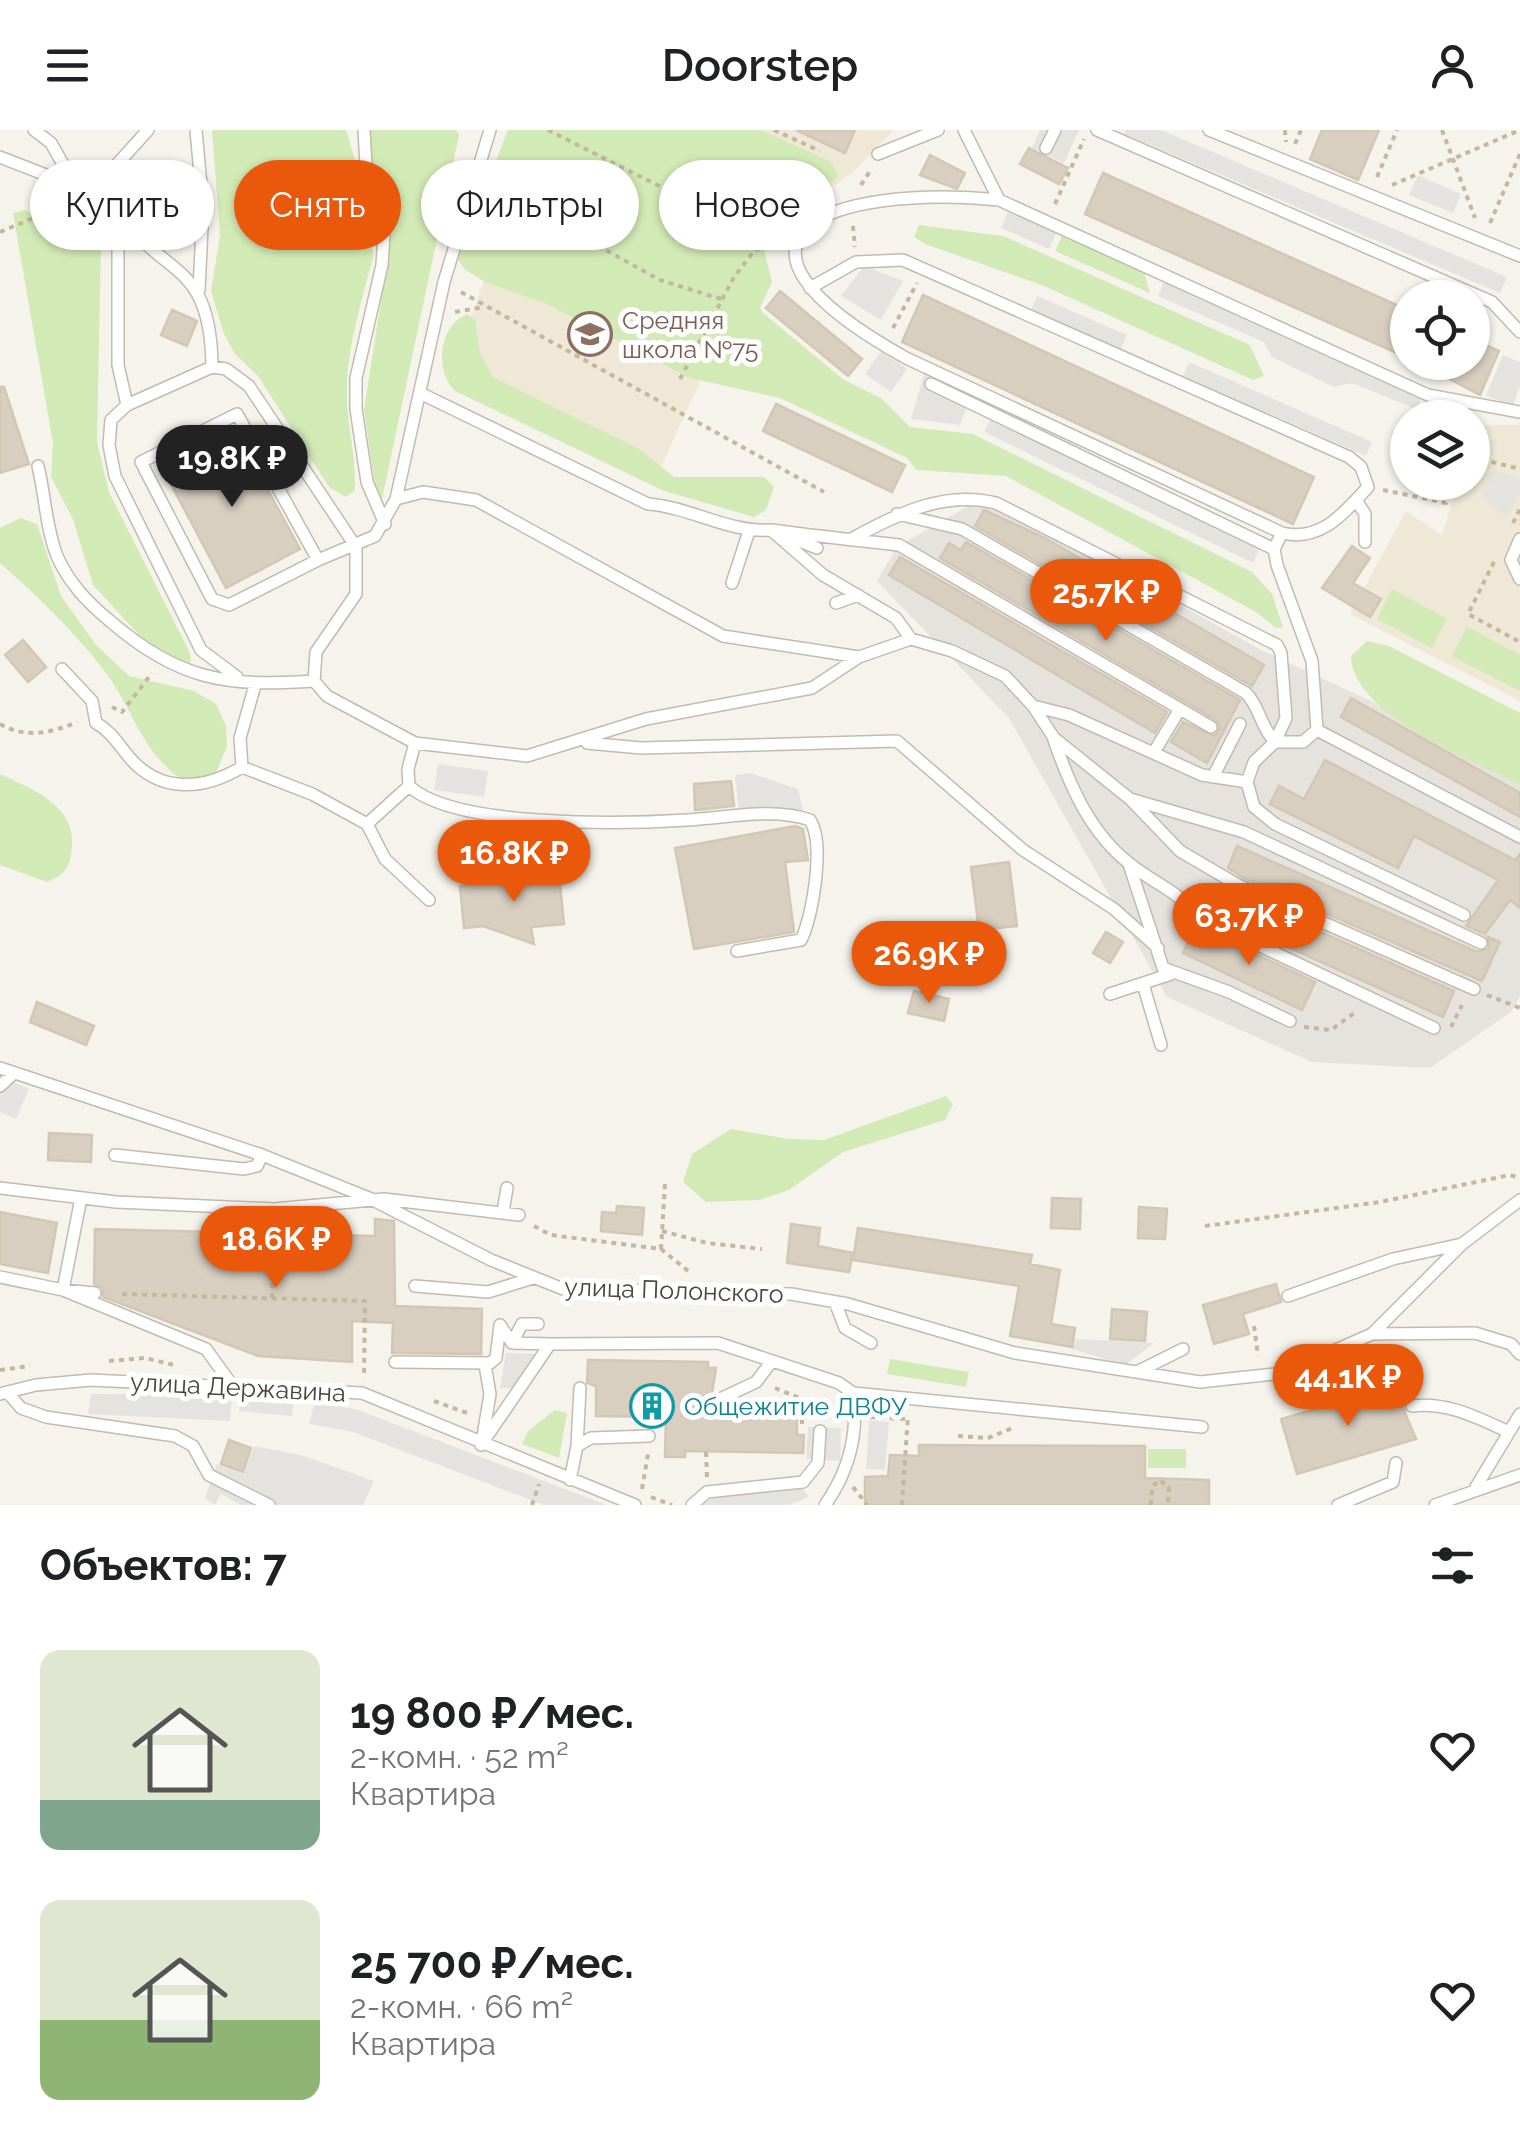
<!DOCTYPE html>
<html lang="ru">
<head>
<meta charset="utf-8">
<style>
	:root { --surface:#fff; --page:#f2f2f2; --text:#202124; --muted:#757577; --accent:#ea580c }
	body { margin:0; font-family:Raleway,sans-serif; background:var(--page); color:var(--text); height:100vh; display:flex; flex-direction:column; font-size:38px; white-space:nowrap }
	* { box-sizing:border-box; margin:0 }
	p { font-size:32px; color:var(--muted) }
	.icon { flex:none; width:55px; height:55px; fill:none; stroke:currentColor; stroke-width:2; stroke-linecap:round; stroke-linejoin:round }
	.map { position:relative; height:1375px; overflow:hidden }
	.sheet { display:flex; flex-direction:column; background:var(--surface); flex:1 }
	.sheet>* { flex:none }
	.banner { position:absolute; left:30px; top:30px; width:1000px; height:90px; display:flex; gap:20px }
	.controls { position:absolute; left:1390px; top:150px; display:grid; gap:20px }
	.controls a { display:grid; place-items:center; width:100px; height:100px; border-radius:50%; background:var(--surface); box-shadow:0 2px 8px #0004; font-size:50px }
	.price { position:absolute; translate:-50% -85px; padding:0 22px; border-radius:35px; background:var(--accent); color:#fff; font-size:32px; line-height:65px; filter:drop-shadow(0 2px 5px #0008) }
	.price::after { content:''; position:absolute; left:50%; top:60px; width:30px; height:22px; margin-left:-15px; background:inherit; clip-path:polygon(0 0,100% 0,50% 100%) }
	.price.on { background:#222; color:#fff }
	ul { padding:0; list-style:none }
	li { display:flex; align-items:center; gap:30px; height:250px; padding:0 40px }
	li span { display:grid; place-items:center; flex:none; width:280px; height:200px; border-radius:20px; color:#555 }
	li>.icon { margin-inline-start:auto }
	span .icon { width:120px; height:120px; fill:#fffc; stroke-width:1 }
	li b { font-size:42px }
	h2 { display:flex; justify-content:space-between; align-items:center; height:120px; padding:0 40px; font-size:42px }
	.chip { padding:0 35px; border-radius:45px; background:var(--surface); box-shadow:0 2px 8px #0004; font-size:35px; line-height:90px }
	.chip.on { background:var(--accent); color:#fff }
	header { display:flex; justify-content:space-between; align-items:center; height:130px; padding:0 40px; background:var(--surface); font-size:45px; font-weight:600 }
	.map>svg:first-child { display:block }
</style>
</head>
<body>
<header><svg class="icon" aria-label="menu" viewBox="0 0 24 24"><path d="M4 6h16M4 12h16M4 18h16"/></svg>Doorstep<svg class="icon" aria-label="person" viewBox="0 0 24 24"><circle cx="12" cy="8" r="4"/><path d="M4 21q1-7 8-7t8 7"/></svg></header>
<div class="map">
<svg width="1520" height="1375" viewBox="0 0 1520 1375">
	<rect width="100%" height="100%" fill="#f6f3ec"/>
	<path fill="#e6e2dd" d="M985,366L1261,520L1520,640V866L1511,882L1430,938L1312,932L1167,867L1009,588L877,451L897,417Z"/>
	<path fill="#efe8d6" d="M536,0H894L852,43L794,83L732,160L697,258L654,352L450,248Z
		M1473,295H1520V571L1350,484L1406,381L1442,405L1458,353L1472,352Z"/>
	<path fill="#d2eab5" d="M212,0H346L356,34L348,88L351,98L369,113L374,124C361,173 345,222 347,273C349,303 356,329 355,360L346,367L329,357L258,246L235,224L224,204L211,161L220,106Z
		M370,0H456L459,5L382,369L376,362L364,280L393,94L372,36Z
		M508,0H760L830,31L839,46L760,103L772,152L760,178L763,183L844,250L881,268L910,297L973,304L1252,442L1272,464L1283,497L1276,498L1256,482L1006,346L917,340L907,328L780,268L690,248L547,174L485,152L464,139L458,129Z
		M25,80L101,115L97,312L109,362L190,523L191,532L186,534L143,509L93,455L73,389L51,347L53,313L13,83Z
		M919,95L1003,106L1250,215L1264,246L1253,250L1044,156L925,114L914,107Z
		M1062,106L1144,142L1150,163L1055,121Z
		M467,184L475,189L480,223L494,248L639,319L674,347H764L774,357L766,380L754,387L664,361L455,261C434,240 439,196 467,184Z
		M21,388L37,394L61,466L96,515L129,546L194,561L216,574L226,596L227,616L216,643L183,651C138,618 134,579 103,539C72,499 37,466 0,433V398Z
		M1392,459L1447,489L1432,518L1377,489Z
		M1467,497L1520,525V561L1452,526Z
		M1367,511L1389,516L1520,583V655C1473,630 1352,585 1351,526Z
		M0,644C36,661 80,677 71,724C69,741 61,746 47,752L0,735Z
		M946,966L953,974L945,990L843,1022L789,1060L759,1070L706,1072L683,1052L692,1024L731,999L789,1009L824,1010Z
		M890,1229L969,1242L966,1257L887,1244Z
		M555,1280L567,1283L559,1328L522,1314L528,1301Z
		M1148,1319H1186V1338H1148Z"/>
	<path fill="#e5e3e0" d="M1040,0H1079L1064,33L1032,18Z
		M1126,0H1161L1507,147L1500,163L1124,4Z
		M1418,45L1461,64L1453,83L1409,65Z
		M1008,82L1056,103L1049,119L1001,98Z
		M864,136L903,151L881,190L841,166Z
		M1164,152L1422,266L1416,279L1352,253L1334,257L1272,227L1264,212L1158,166Z
		M1037,166L1127,205L1121,219L1031,180Z
		M881,221L907,239L891,262L865,244Z
		M1503,225L1520,232V257L1512,277L1486,265Z
		M1189,232L1372,312L1366,326L1183,246Z
		M925,241L974,261L960,295L911,289Z
		M991,288L1261,415L1253,433L984,302Z
		M1493,339L1520,349V363L1506,386L1481,367Z
		M438,634L488,641L484,667L434,660Z
		M751,643L798,659L804,685L739,682L735,645Z
		M0,946L29,959L16,989L0,982Z
		M1074,1209L1154,1213L1125,1235L1072,1219Z
		M506,1223L536,1224L513,1258H500Z
		M232,1263L230,1291L88,1284L91,1264Z
		M241,1263L294,1268L292,1286L239,1281Z
		M315,1271L358,1280L607,1375H544L353,1302L309,1294Z
		M869,1290L889,1292L885,1340L866,1339Z
		M808,1297L841,1298L840,1331L806,1329Z
		M254,1316L301,1325L374,1351L363,1375H241L221,1364L215,1375L205,1368L217,1334L244,1344Z
		M802,1358L809,1367L789,1375H703L716,1366Z"/>
	<path fill="#d8cfc1" stroke="#d3c7b4" stroke-width="2.5" d="M796,0H855L845,23Z
		M1322,0H1379L1358,50L1310,29Z
		M1029,18L1068,38L1059,54L1020,34Z
		M930,25L965,43L957,59L920,45Z
		M1103,43L1408,180V228L1085,84Z
		M780,161L862,229L848,246L766,178Z
		M923,165L1314,347L1293,394L902,212Z
		M172,180L197,191L187,216L161,205Z
		M1472,209L1499,221L1480,265L1417,232H1472Z
		M0,257H4L29,334L0,343Z
		M776,274L905,335L892,362L763,301Z
		M236,302L300,419L226,458L164,341Z
		M984,380L1045,408L1264,535L1252,556L975,396Z
		M966,412L1240,570L1207,633L1171,612L1183,592L1215,606L1220,598L1216,590L940,428L949,413L961,420Z
		M1352,416L1370,428L1353,453L1381,469L1370,487L1322,458Z
		M900,427L1167,582L1155,603L889,445Z
		M23,510L46,537L28,552L5,525Z
		M1351,568L1520,663V687L1341,587Z
		M1325,630L1515,730L1520,724V778L1510,770L1485,804L1466,796L1498,750L1414,706L1398,738L1270,674L1279,656L1304,669Z
		M731,651L734,676L695,680L694,654Z
		M490,694L514,697V718H490Z
		M795,696L803,699L808,730L785,732L794,802L694,819L675,718Z
		M1237,716L1477,822L1489,818L1488,807L1500,812L1482,851L1242,747L1228,738Z
		M1009,732L1017,796L979,800L971,737Z
		M559,744L564,794L531,797L534,814L483,796L464,798L460,756Z
		M1214,755L1454,861L1443,887L1204,779Z
		M1196,796L1315,852L1302,880L1183,823Z
		M1106,802L1123,812L1110,833L1093,823Z
		M914,861L949,869L944,891L908,883Z
		M37,872L94,896L86,915L30,892Z
		M49,1003L92,1005L91,1032L48,1030Z
		M1052,1068L1081,1069L1080,1099L1051,1098Z
		M617,1076L644,1078L642,1105L601,1101L602,1082L616,1083Z
		M1139,1077L1167,1079L1165,1109L1138,1108Z
		M0,1082L57,1093L48,1143L0,1134Z
		M375,1089L394,1091L395,1176L482,1179L481,1224L392,1223L393,1193L352,1191V1232L258,1226L103,1167V1158L94,1154L95,1099L375,1106Z
		M791,1094L820,1098L818,1116L853,1123L849,1142L787,1133Z
		M858,1098L1032,1125L1030,1134L1060,1140L1051,1194L1075,1198L1072,1217L1010,1206L1019,1156L853,1130Z
		M1276,1154L1281,1172L1243,1184L1249,1204L1214,1214L1203,1175Z
		M1112,1179L1147,1182L1145,1211L1110,1209Z
		M588,1230L708,1232V1238H716L711,1269L716,1277L736,1272L797,1273V1305H804L803,1323L685,1321V1327H665L666,1287L596,1286V1256L587,1253Z
		M1399,1254L1403,1278L1416,1309L1297,1344L1281,1289Z
		M229,1310L251,1318L243,1342L221,1334Z
		M919,1315L1145,1316V1348L1209,1350V1375H865V1347L888,1346L890,1325L919,1326Z"/>
	<g fill="none" stroke-linecap="round" stroke-linejoin="round">
		<g stroke="#c2bbae" stroke-width="14">
			<path id="lane" d="M34,0L51,13L73,52
				M196,0L203,77L199,160
				M364,0L366,36L385,90L382,135L356,248V279L367,352L385,394
				M1097,0L1492,172L1520,202
				M1209,0L1520,126
				M1046,18L1055,0
				M878,24L938,0
				M0,27L118,73C153,151 211,120 212,237
				M92,62L148,0
				M999,70L1428,265L1520,282
				M118,73V235L127,275L111,290L109,315L115,346L201,520L237,547
				M810,158L856,132L903,130L1349,327L1361,337L1368,357C1343,384 1321,412 1282,403
				M931,254L1274,419
				M422,264L648,374C690,377 729,403 771,400L823,445L896,488L911,509
				M38,336C45,365 46,398 57,426C69,453 87,472 110,491C178,550 226,557 314,551L316,522L356,464V417L249,256L226,239L212,237L127,275
				M396,369L423,362L476,370L723,506L859,527
				M1356,370L1365,384V412
				M897,384L962,399L1246,563C1260,577 1260,596 1275,612L1254,632L1247,652L1202,645L1069,585L1033,576
				M771,400C814,406 855,410 899,415L1211,597
				M784,405L817,418
				M853,408C898,384 944,360 996,373L1277,515L1281,523L1286,588L1275,612H1303L1317,600L1312,531L1277,435L1274,419L1282,403L906,228C686,105 834,54 999,70L964,0
				M1520,409L1511,430L1520,449
				M318,430L237,284L141,332L212,469L229,475L318,430L375,406L396,369L444,152L490,0
				M732,453L749,401
				M836,473L858,465
				M62,539L92,571L96,593C111,601 118,614 129,627C160,664 204,660 242,637L312,664L367,694L385,729L429,770
				M314,551L327,566L415,613L408,639L409,656C454,698 625,694 687,690C725,688 774,677 810,690C825,713 813,786 801,810L737,821
				M1317,600L1520,707
				M1054,610C1070,656 1090,703 1130,734C1153,753 1179,761 1197,786L1434,898
				M415,613L527,626L646,589L812,558L859,527L911,509L952,521L1005,546L1033,576L1054,608L1130,669L1244,702L1481,813
				M587,613L641,618L897,611L1023,720L1114,779L1158,818
				M1154,622L1180,579
				M242,637L240,608L255,555
				M1213,647L1240,594
				M1247,652L1254,677L1275,694L1464,785
				M1131,670L1180,721L1238,755L1474,859
				M367,694L409,656
				M1129,734L1163,838L1229,862L1290,891
				M1143,854L1161,915
				M1110,864L1171,844
				M0,938L262,1025L369,1068L491,1130L563,1159L791,1164L848,1174L1015,1223L1200,1252L1284,1243L1372,1204L1475,1203L1511,1214L1520,1224
				M0,956L14,943
				M115,1025L244,1039L257,1036L262,1025
				M0,1058L116,1072L274,1079L384,1069L519,1085
				M81,1068L63,1160L95,1163
				M503,1082L507,1058
				M0,1147L63,1160L206,1219L232,1255
				M415,1156L488,1162L533,1148
				M1288,1166L1393,1129L1462,1114
				M835,1172L845,1198L871,1213
				M500,1195L512,1213L550,1214
				M1372,1204L1462,1114L1520,1070
				M512,1213L522,1194H538
				M395,1232L490,1233L496,1228L500,1195
				M1137,1242L1183,1219
				M7,1262L21,1278L46,1287L175,1306L193,1316L209,1345L269,1375
				M0,1264L36,1255L91,1250L362,1263L635,1375
				M720,1269L756,1252L772,1231
				M1412,1276C1446,1271 1478,1288 1509,1302
				M483,1306L490,1264L485,1235
				M481,1315L550,1214L718,1213L839,1253L853,1263L1202,1297
				M577,1316L591,1308L649,1306
				M570,1350L577,1316L580,1258
				M1476,1357L1520,1284
				M692,1375L707,1362L803,1352L818,1333L820,1301
				M825,1375C849,1341 859,1305 853,1263
				M1338,1375L1393,1352L1396,1333
				M1435,1375L1520,1345"/>
		</g>
		<path stroke="#c4b79f" stroke-width="4" stroke-dasharray="5 5" stroke-linecap="butt" d="M548,0L703,78L785,98
			M774,0L820,21
			M1285,0L1286,12
			M1442,0L1475,88
			M1295,14L1301,0
			M493,44L511,79
			M1377,47L1397,0
			M861,55L872,38
			M1392,55L1520,0
			M486,73L575,103L660,150L721,169
			M1055,74L1084,9
			M1490,93L1520,24
			M853,96L855,117
			M0,102L69,73
			M461,162L824,362
			M455,182L484,177
			M893,198L917,153
			M680,249L734,147L754,121L781,109
			M1472,327L1520,339
			M1383,360L1446,373L1452,352
			M1513,393L1520,379
			M1494,432L1468,484L1520,512
			M112,577L122,582L152,543
			M0,594C26,609 51,603 77,592
			M1487,865L1520,878
			M1304,897L1331,900L1357,881
			M1451,897L1462,875
			M274,1094V1119
			M534,1096L551,1105L661,1119L692,1144
			M1205,1096L1380,1072L1510,1045L1520,1048
			M662,1101L707,1113L762,1119
			M661,1119L665,1054
			M122,1164L365,1171L364,1248
			M272,1168L273,1134
			M1254,1196L1258,1226
			M109,1231L145,1228L174,1235
			M0,1240L30,1236
			M775,1258L802,1269V1294
			M434,1271L467,1283
			M870,1287L905,1289
			M958,1306L988,1308L1015,1297
			M706,1322L707,1347
			M853,1357L867,1375
			M642,1359L648,1324
			M651,1367L672,1375
			M532,1375L539,1354
			M902,1375L908,1285
			M1151,1375L1152,1357L1159,1350L1169,1357L1168,1375"/>
		<use href="#lane" stroke="#fff" stroke-width="11"/>
	</g>
	<defs>
		<g id="school-ring" transform="scale(2.25)"><circle r="9.5" fill="#fff" stroke="#8d6e63" stroke-width="1.5"/><path d="M0-5L7-2L0 1L-7-2ZM-4 1L0 2.5L4 1V4Q0 6-4 4Z" fill="#8d6e63"/></g>
		<g id="building-ring" transform="scale(2.25)"><circle r="9.5" fill="#fff" stroke="#0f9aa8" stroke-width="1.5"/><path d="M-4-6H4V6H1V3H-1V6H-4ZM-2.5-4.3h1.7v1.8h-1.7ZM.8-4.3h1.7v1.8H.8ZM-2.5-1h1.7V.8h-1.7ZM.8-1h1.7V.8H.8Z" fill="#0f9aa8"/></g>
	</defs>
	<g fill-rule="evenodd">
		<use href="#school-ring" x="590" y="204"/>
		<use href="#building-ring" x="652" y="1276"/>
	</g>
	<g text-anchor="middle" dominant-baseline="central" stroke-width="10" stroke-linejoin="round" paint-order="stroke">
		<g font-size="25" fill="#785e54" stroke="#fff" text-anchor="start">
			<text x="622" y="190">Средняя<tspan x="622" dy="29">школа №75</tspan></text>
		</g>
		<g font-size="25" fill="#4b4439" stroke="#fff">
			<text transform="translate(674 1160) rotate(2)">улица Полонского</text>
			<text transform="translate(238 1257) rotate(3)">улица Державина</text>
		</g>
		<g font-size="25" fill="#0d838f" stroke="#fff" text-anchor="start">
			<text x="684" y="1276">Общежитие ДВФУ</text>
		</g>
	</g>
</svg>
<div class="controls">
<a><svg class="icon" aria-label="locate" viewBox="0 0 24 24"><circle cx="12" cy="12" r="6"/><path d="M12 2v4M12 18v4M2 12h4M18 12h4"/></svg></a>
<a><svg class="icon" aria-label="layers" viewBox="0 0 24 24"><path d="M12 4l9 5-9 5-9-5zM3 14l9 5 9-5"/></svg></a>
</div>
<b class="price on" style="left:232px;top:380px">19.8K ₽</b>
<b class="price" style="left:1106px;top:514px">25.7K ₽</b>
<b class="price" style="left:514px;top:775px">16.8K ₽</b>
<b class="price" style="left:1249px;top:838px">63.7K ₽</b>
<b class="price" style="left:929px;top:876px">26.9K ₽</b>
<b class="price" style="left:276px;top:1161px">18.6K ₽</b>
<b class="price" style="left:1348px;top:1299px">44.1K ₽</b>
<div class="banner">
<a class="chip">Купить</a>
<a class="chip on">Снять</a>
<a class="chip">Фильтры</a>
<a class="chip">Новое</a>
</div>
</div>
<section class="sheet">
<h2>Объектов: 7<svg class="icon" aria-label="filters" viewBox="0 0 24 24"><path d="M4 7h16M4 17h16"/><circle cx="9" cy="7" r="2"/><circle cx="15" cy="17" r="2"/></svg></h2>
<ul>
<li><span style="background:linear-gradient(#dfe7d0 75%,#7fa58c 0)"><svg class="icon" aria-label="home" viewBox="0 0 24 24"><path d="M3 11l9-7 9 7M6 9v11h12V9"/></svg></span><div><b>19 800 ₽/мес.</b><p>2-комн. · 52 m²</p><p>Квартира</p></div><svg class="icon" aria-label="heart" viewBox="0 0 24 24"><path d="M12 20l-8-8c-3-5 5-10 8-4 3-6 11-1 8 4z"/></svg></li>
<li><span style="background:linear-gradient(#dfe7d0 60%,#8fb573 0)"><svg class="icon" aria-label="home" viewBox="0 0 24 24"><path d="M3 11l9-7 9 7M6 9v11h12V9"/></svg></span><div><b>25 700 ₽/мес.</b><p>2-комн. · 66 m²</p><p>Квартира</p></div><svg class="icon" aria-label="heart" viewBox="0 0 24 24"><path d="M12 20l-8-8c-3-5 5-10 8-4 3-6 11-1 8 4z"/></svg></li>
</ul>
</section>
</body>
</html>
